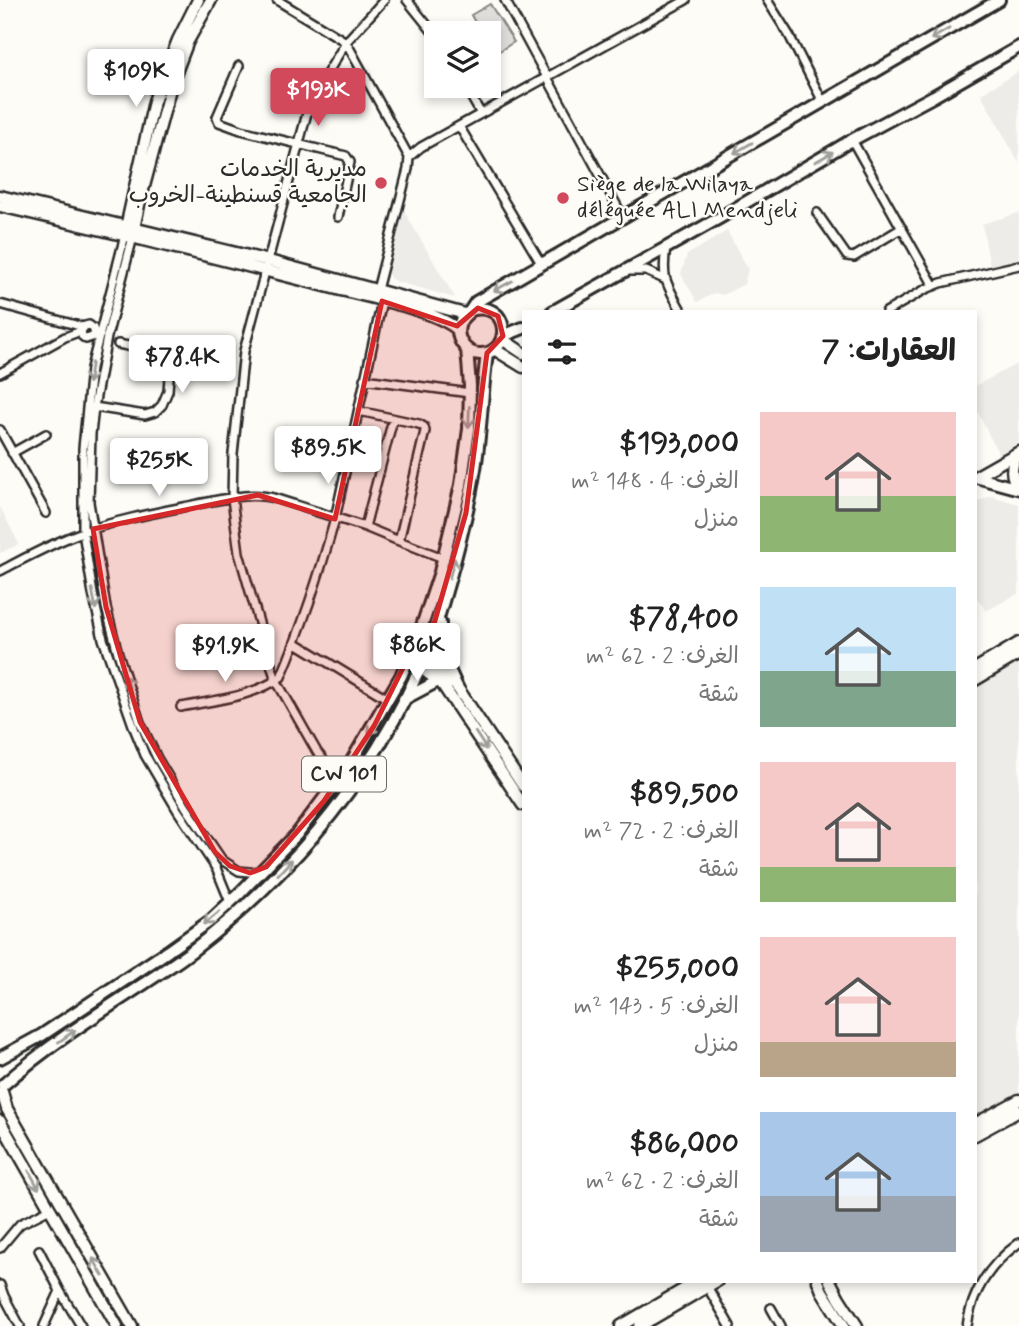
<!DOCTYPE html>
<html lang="ar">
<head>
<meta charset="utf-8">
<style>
	:root { --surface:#fff; --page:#f6f6f6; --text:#222; --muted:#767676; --accent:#d1495b }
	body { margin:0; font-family:Mynerve,"Playpen Sans Arabic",sans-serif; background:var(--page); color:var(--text); direction:rtl; height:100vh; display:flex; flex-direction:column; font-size:26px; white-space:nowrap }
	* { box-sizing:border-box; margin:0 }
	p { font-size:23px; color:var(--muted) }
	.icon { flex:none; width:38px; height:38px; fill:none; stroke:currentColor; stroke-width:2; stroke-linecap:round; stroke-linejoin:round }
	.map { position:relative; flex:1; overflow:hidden; direction:ltr }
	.sheet { position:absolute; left:522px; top:310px; width:455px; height:973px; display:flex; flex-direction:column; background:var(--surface); border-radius:0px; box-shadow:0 4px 10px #0003; direction:rtl }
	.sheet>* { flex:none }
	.tools { position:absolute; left:424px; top:21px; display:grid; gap:14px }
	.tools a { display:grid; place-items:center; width:77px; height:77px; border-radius:0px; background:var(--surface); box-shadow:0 4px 10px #0003; font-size:35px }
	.price { position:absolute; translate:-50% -60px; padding:0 16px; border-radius:7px; background:#fff; color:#222; font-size:23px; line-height:46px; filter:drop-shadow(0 2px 4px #0008) }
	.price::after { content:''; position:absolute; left:50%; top:42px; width:21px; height:16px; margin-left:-10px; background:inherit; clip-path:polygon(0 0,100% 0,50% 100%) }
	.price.selected { background:var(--accent); color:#fff }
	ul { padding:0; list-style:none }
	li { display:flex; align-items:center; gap:21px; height:175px; padding:0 21px }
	li span { display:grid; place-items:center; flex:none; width:196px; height:140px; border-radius:0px; color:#555 }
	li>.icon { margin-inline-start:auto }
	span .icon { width:84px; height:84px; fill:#fffc; stroke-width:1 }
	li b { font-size:30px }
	h2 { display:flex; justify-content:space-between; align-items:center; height:84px; padding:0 21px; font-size:30px }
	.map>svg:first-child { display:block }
</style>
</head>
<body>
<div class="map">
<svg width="1019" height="1326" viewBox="0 0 1019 1326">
	<rect width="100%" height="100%" fill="#fdfcf7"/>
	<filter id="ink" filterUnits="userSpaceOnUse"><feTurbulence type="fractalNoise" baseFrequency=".0143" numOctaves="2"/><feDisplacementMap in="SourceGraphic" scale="14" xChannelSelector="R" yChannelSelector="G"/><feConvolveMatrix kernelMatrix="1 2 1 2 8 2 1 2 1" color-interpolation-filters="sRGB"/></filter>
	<g filter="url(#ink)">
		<path fill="#edece8" d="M1019,71V163L981,94Z
			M401,206L455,298L395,281L390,278L386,269Z
			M1019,213V260L990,266L982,224Z
			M727,231L748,269L744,284L723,295L715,293L697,302L681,274L687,255Z
			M1019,363V442L999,455L975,406V386Z
			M991,496L1019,504V593L986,611L975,595V503Z
			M0,507L19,544L0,553Z
			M1019,661V1093L975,1118V687Z"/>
		<path fill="#dfdeda" stroke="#858482" stroke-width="2" d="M490,4L514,42L493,55L488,47V33H481L471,15Z"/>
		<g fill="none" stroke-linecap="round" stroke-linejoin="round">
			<g stroke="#2b2b2b" stroke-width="12">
				<path id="street" d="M277,0L346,42L409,157
					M407,0L436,36
					M505,0L623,217
					M767,0L789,35L823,102
					M239,66L217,117L219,122L241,130L346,156L350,162L338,217
					M465,86L481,114
					M459,126L542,265
					M852,140L934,286
					M817,213L847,256L854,257L902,228
					M125,235L91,368L83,448V532L93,594L103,639L134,728L145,755L178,811L216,868L230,902
					M133,237L107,337L94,407L91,434L89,502L106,607L118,653L140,722L157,758L186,807L222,860L239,871L259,873
					M666,248C661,280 667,284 682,312
					M628,271H646L664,279
					M0,304L83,327
					M886,312L926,289L941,283L1019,265
					M95,334L92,337L86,339L82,336L81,331L85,326L89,325L93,328L95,334L100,335
					M0,373L65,337L81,331
					M364,379L470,393
					M94,407L145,415L155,412L162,405L168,391L170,364L157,352L118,344
					M0,430L46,513
					M12,453L46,434
					M365,527L393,419
					M399,541L443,558
					M0,571C27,557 54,542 83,532C120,519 160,512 198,504C225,499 250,491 277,499L365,527L399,541L425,431L424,427L419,424L359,411
					M296,643L388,699
					M181,707C215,700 253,697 281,677C303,625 320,573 335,519L382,301L377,290L408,169L409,157L421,147L686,0
					M339,780L317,752L276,680L272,668L239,553L232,498L233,454L244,351L307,113L325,77L346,42L384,0
					M0,1248L20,1224L50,1209
					M39,1250L60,1291L44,1326
					M704,1281L730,1326
					M0,1285L4,1296L20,1326
					M60,1291L81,1326
					M771,1308L781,1326
					M967,1326C972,1291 990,1264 1019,1243"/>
			</g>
			<g stroke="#2b2b2b" stroke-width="15">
				<path id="secondary" d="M0,196L269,261L465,314
					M0,206C113,232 225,260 337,289C367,297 436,310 458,330
					M125,232L154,101L178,40L198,0
					M133,233L139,205L171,85L188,41L211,0
					M502,339L523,353
					M494,349L523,367
					M1018,453C1011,465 1009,476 1019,488
					M975,477L1019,452
					M975,477L1019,489
					M414,646L457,687L523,786
					M409,659L442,684L523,805
					M975,669L1019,643
					M975,680L1019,654
					M2,1092L7,1109L132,1326
					M0,1121L117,1326
					M975,1124L1019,1100
					M975,1135L1019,1111
					M818,1281L822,1291L844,1326
					M830,1281L839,1298L857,1326
					M621,1326L698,1281
					M640,1326L717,1281"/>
			</g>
			<g stroke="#2b2b2b" stroke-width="16">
				<path id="primary" d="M471,310C510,299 514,354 480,354C465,354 454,337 460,323C462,317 466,315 470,311C472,308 474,305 476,302L999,0
					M552,312L721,217L852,140L934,96L1019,47
					M503,336L523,328
					M440,623C439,651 446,663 457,687
					M404,699L438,681
					M0,1058L42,1035L168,951L210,921L240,893L297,834L350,764L401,676L422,626L440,572L461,485L469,429L470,386L467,349
					M3,1085C46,1047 96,1015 145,983C161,972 178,962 193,950C291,874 369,782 420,668C433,639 441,608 450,577C460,542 469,505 475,469C481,430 482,392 487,353"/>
			</g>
			<use href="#street" stroke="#fdfcf7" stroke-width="7"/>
			<use href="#secondary" stroke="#fdfcf7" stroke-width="10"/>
			<use href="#primary" stroke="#fdfcf7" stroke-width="10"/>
		</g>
		<defs><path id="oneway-shaft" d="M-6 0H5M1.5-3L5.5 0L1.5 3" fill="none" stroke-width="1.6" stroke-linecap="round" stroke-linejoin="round" transform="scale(1.75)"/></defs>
		<g stroke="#9e9e9b">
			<use href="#oneway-shaft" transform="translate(940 34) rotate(150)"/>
			<use href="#oneway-shaft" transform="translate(743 148) rotate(150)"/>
			<use href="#oneway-shaft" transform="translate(824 157) rotate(-30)"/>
			<use href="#oneway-shaft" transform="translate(503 286) rotate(152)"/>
			<use href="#oneway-shaft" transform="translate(90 373) rotate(98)"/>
			<use href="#oneway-shaft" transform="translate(469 417) rotate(92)"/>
			<use href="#oneway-shaft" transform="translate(452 568) rotate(-75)"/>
			<use href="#oneway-shaft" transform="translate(94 599) rotate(79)"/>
			<use href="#oneway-shaft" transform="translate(129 686) rotate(-108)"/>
			<use href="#oneway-shaft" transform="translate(374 726) rotate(120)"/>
			<use href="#oneway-shaft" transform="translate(481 741) rotate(57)"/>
			<use href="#oneway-shaft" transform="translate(285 867) rotate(-47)"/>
			<use href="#oneway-shaft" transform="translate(212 918) rotate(140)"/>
			<use href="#oneway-shaft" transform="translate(67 1036) rotate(-35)"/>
			<use href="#oneway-shaft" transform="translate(34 1180) rotate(61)"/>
			<use href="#oneway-shaft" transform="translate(98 1267) rotate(-120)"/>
		</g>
	</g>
	<path fill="#d62828" fill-opacity="0.2" stroke="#d62828" stroke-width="5" stroke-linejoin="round" d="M382,301L457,326L478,308L498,316L503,336L487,353L466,513L425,655L414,646L374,726L324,801L266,867L250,873L230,866L215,852L140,722L106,607L93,529L258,495L335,519Z"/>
	<g fill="#d1495b" stroke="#fdfcf7" stroke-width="2.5">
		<circle cx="381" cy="183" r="7"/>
		<circle cx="563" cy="198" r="7"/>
	</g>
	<g text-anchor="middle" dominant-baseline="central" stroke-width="5" stroke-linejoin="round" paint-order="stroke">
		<rect fill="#fdfcf7" stroke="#6a6a68" stroke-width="2" x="302" y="756.5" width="84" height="35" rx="5"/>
		<g font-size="21" font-weight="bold" fill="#2b2b2b">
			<text x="344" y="774">CW 101</text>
		</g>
		<g font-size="23" fill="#2b2b2b" stroke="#fdfcf7" text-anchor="end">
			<text x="367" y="170">مديرية الخدمات<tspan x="367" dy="26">الجامعية قسنطينة-الخروب</tspan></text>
			<text x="577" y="185" text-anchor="start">Siège de la Wilaya<tspan x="577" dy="26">déléguée ALI Mendjeli</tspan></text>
		</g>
	</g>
</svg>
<div class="tools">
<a><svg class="icon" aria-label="layers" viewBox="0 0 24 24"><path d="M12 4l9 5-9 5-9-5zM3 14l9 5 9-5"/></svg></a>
</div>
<b class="price" style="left:136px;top:109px">$109K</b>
<b class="price selected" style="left:318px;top:128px">$193K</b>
<b class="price" style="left:182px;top:395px">$78.4K</b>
<b class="price" style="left:328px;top:486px">$89.5K</b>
<b class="price" style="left:159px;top:498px">$255K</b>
<b class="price" style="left:417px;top:683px">$86K</b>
<b class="price" style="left:225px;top:684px">$91.9K</b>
<section class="sheet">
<h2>العقارات: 7<svg class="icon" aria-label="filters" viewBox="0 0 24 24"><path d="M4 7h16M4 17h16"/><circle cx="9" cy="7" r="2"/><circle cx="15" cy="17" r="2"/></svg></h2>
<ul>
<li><span style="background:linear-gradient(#f6c9c9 60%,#8fb573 0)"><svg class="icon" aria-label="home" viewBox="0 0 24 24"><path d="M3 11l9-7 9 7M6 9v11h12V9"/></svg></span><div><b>$193,000</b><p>الغرف: 4 · 148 m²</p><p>منزل</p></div></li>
<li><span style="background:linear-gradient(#bfe0f5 60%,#7fa58c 0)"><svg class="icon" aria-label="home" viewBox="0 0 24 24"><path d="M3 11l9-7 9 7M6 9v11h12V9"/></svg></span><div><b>$78,400</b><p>الغرف: 2 · 62 m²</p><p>شقة</p></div></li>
<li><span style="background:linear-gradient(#f6c9c9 75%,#8fb573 0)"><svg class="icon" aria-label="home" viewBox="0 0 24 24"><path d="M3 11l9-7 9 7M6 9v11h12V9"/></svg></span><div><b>$89,500</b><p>الغرف: 2 · 72 m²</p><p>شقة</p></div></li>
<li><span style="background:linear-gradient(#f6c9c9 75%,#b9a48a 0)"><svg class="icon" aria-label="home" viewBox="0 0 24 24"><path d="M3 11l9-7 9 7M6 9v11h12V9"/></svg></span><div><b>$255,000</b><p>الغرف: 5 · 143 m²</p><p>منزل</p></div></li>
<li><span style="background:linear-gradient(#a9c7e8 60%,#9aa5b1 0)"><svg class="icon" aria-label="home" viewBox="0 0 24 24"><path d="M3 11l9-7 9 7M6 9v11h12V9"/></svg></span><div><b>$86,000</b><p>الغرف: 2 · 62 m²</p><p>شقة</p></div></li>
</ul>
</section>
</div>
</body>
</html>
